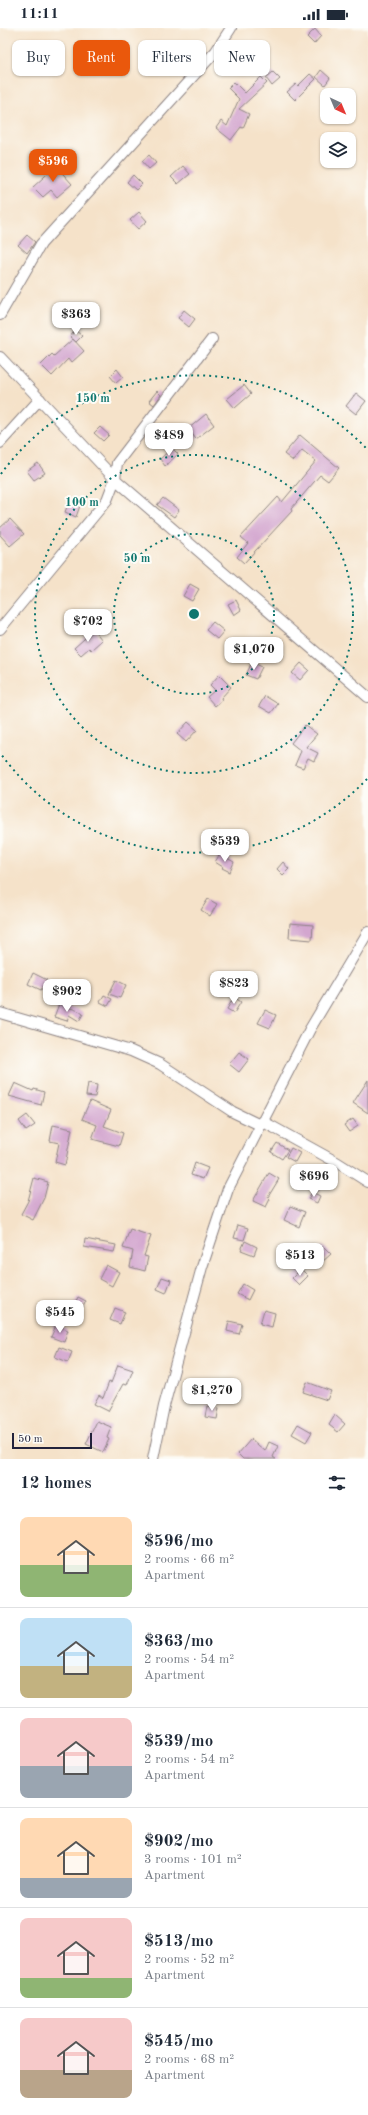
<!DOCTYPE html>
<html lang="en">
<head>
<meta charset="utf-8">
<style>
	:root { --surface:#fff; --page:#f2f2f3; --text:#1f2937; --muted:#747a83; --line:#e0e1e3; --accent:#ea580c }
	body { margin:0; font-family:"Old Standard TT",serif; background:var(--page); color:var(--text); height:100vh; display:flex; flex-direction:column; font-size:15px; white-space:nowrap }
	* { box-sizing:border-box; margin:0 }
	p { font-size:13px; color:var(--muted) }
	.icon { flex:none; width:22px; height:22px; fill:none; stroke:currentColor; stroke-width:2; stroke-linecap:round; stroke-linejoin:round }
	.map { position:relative; height:1431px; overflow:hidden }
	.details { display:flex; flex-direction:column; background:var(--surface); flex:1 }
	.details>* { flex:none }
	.banner { position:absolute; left:12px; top:12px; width:344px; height:36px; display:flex; gap:8px }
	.needle { width:26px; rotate:136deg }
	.tools { position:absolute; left:320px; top:60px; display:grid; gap:8px }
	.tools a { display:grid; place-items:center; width:36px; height:36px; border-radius:8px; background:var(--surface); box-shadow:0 1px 3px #0004; font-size:20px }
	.scale { position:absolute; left:12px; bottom:10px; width:80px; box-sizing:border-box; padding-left:4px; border:2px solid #22223b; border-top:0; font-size:11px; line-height:14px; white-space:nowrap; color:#22223b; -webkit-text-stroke:3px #fdfcf7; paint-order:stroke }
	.price { position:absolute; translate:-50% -34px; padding:0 9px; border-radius:8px; background:#fff; color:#222; font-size:13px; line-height:26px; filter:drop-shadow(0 1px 2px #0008) }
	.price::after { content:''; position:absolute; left:50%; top:24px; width:12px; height:9px; margin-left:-6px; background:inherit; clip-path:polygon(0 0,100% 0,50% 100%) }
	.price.active { background:var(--accent); color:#fff }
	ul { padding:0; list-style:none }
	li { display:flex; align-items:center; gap:12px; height:100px; padding:0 20px }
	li+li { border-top:1px solid var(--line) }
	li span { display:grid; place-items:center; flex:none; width:112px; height:80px; border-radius:8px; color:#555 }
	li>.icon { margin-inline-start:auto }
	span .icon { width:48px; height:48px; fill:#fffc; stroke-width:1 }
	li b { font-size:17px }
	h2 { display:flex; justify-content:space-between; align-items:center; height:48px; padding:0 20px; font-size:17px }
	.pill { padding:0 14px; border-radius:8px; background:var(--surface); box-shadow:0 1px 3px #0004; font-size:14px; line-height:36px }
	.pill.active { background:var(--accent); color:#fff }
	.status { display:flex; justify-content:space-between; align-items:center; height:28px; padding:0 20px; background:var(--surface); direction:ltr }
	.status svg { height:11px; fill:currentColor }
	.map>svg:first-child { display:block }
</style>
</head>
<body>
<div class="status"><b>11:11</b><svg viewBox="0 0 49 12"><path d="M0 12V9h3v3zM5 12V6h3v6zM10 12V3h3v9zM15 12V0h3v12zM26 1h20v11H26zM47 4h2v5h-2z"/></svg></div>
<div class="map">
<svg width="368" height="1431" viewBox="0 0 368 1431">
	<rect width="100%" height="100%" fill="#fdfcf7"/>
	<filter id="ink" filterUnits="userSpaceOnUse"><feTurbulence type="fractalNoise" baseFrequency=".025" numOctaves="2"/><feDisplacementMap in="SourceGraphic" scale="8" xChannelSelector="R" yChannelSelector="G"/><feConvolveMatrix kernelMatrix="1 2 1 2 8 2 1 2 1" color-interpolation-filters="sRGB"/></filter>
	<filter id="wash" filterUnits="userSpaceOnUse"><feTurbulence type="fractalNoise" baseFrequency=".012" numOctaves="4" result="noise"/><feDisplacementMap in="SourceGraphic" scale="16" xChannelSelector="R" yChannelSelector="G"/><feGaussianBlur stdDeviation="0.9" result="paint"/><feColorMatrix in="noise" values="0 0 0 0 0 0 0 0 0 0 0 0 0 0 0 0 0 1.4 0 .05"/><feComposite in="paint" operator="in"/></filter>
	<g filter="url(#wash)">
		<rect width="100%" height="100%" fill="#f5e2c9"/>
		<g id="blocks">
			<path fill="#d3a6cf" d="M315,1L321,8L314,16L307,9Z
				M321,42L330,50L325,57L316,49Z
				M273,44L280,51L272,58L266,50Z
				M310,46L316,51L295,72L287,64L296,56L298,58Z
				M261,49L267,55L239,81L249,86L243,100L241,99L231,112L216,100L221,93L227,98L239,71L228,60L234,54L245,65Z
				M149,127L156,135L149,141L142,133Z
				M56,138L72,156L57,169L51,162L43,169L33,159Z
				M183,138L190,146L178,156L171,149Z
				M133,147L142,156L136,162L127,154Z
				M139,184L147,193L138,201L130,192Z
				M27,207L35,214L27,225L18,217Z
				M184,282L195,291L189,299L178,290Z
				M75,302L82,308L76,314L70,309Z
				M73,311L84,323L71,335L68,331L52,348L41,337L52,326L54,328Z
				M117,341L123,349L116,355L110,348Z
				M244,357L251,366L235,380L227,371Z
				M157,363L161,367L154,377L149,373Z
				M356,365L366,373L356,386L346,378Z
				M206,386L214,397L196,411L188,401Z
				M100,399L109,407L103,413L94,405Z
				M300,407L339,440L328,453L320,447L291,481L292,483L244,535L237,529L248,515L241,509L278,469L282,474L316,433L302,422L293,433L284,426Z
				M172,420L178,426L165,438L160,431Z
				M38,435L45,445L34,452L27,443Z
				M163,470L179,482L174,489L157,477Z
				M70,471L81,475L76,489L65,484Z
				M10,491L24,506L10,518L0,507V500Z
				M190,556L199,561L192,573L183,568Z
				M236,572L241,582L234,587L228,576Z
				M213,594L224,603L217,611L206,602Z
				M94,602L102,612L91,622L89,620L81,627L74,620Z
				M252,634L262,639L256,651L246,647Z
				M301,635L309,642L300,652L292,645Z
				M219,647L231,659L221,670L222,672L215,678L207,669L215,662L210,657Z
				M265,668L278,676L271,685L259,678Z
				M188,694L197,702L186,714L177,706Z
				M305,697L317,706L306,719L318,725L314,733L308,730L303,740L295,737L301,723L291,715Z
				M220,826L234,834L230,844L222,840L223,839L215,834Z
				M283,834L289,841L283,847L277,841Z
				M208,871L217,876L210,888L201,882Z
				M290,895L313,897L312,912L289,910Z
				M33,945L47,952L41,962L28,956Z
				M116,952L126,957L120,970L109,966Z
				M104,967L112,971L108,978L100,974Z
				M234,969L241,974L234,985L227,981Z
				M59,976L79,983L83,986L79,993L69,987L67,993L54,989Z
				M265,982L276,987L270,1000L258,995Z
				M239,1024L249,1031L239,1044L229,1036Z
				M368,1052V1085L353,1075Z
				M15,1055L33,1063L34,1061L44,1064L41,1077L9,1068Z
				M88,1055L97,1057L95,1069L86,1068Z
				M90,1073L111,1082L104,1098L123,1105L119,1118L92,1111L97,1097L82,1091Z
				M27,1087L35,1097L26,1103L19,1093Z
				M353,1091L358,1098L349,1104L344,1097Z
				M53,1097L72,1101L65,1137L55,1134L59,1115L50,1113Z
				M277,1115L288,1122L282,1131L271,1124Z
				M291,1120L300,1125L295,1134L286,1129Z
				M195,1135L208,1140L203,1151L191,1147Z
				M311,1144L323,1149L318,1163L306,1158Z
				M269,1145L279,1151L268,1169L270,1171L266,1179L253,1173Z
				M34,1150L48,1154L44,1170L33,1192L21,1186L28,1173Z
				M312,1164L320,1168L317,1175L308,1171Z
				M290,1178L305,1184L299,1199L284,1192Z
				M238,1197L248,1200L244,1212L234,1210Z
				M130,1201L151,1208L144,1228L148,1229L145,1243L130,1239L133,1223L123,1220Z
				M85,1211L116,1217L114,1224L84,1219Z
				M245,1213L257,1219L254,1227L241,1222Z
				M323,1218L331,1226L321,1235L314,1228Z
				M106,1237L119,1244L112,1258L99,1251Z
				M301,1241L308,1248L299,1257L292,1250Z
				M162,1249L171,1252L166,1265L157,1261Z
				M243,1256L253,1262L248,1272L237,1266Z
				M78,1269L86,1273L80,1285L72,1281Z
				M115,1280L125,1284L120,1296L110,1292Z
				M264,1282L275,1285L272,1299L260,1296Z
				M229,1293L242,1296L239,1306L227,1303Z
				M56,1297L68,1302L64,1314L51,1309Z
				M59,1319L72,1324L68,1334L55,1329Z
				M118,1337L133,1342L127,1357L123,1356L108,1383L94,1376L99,1367L103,1370L109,1354L111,1355Z
				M307,1354L331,1363L327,1372L303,1364Z
				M207,1378L219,1380L217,1391L205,1389Z
				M335,1387L345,1396L338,1404L329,1397Z
				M97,1393L111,1399L107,1410L109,1411L103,1424L86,1416Z
				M298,1396L312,1404L306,1414L292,1406Z
				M251,1411L265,1423L269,1414L278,1418L273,1429L276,1431H243L238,1426Z"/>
		</g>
	</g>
	<g filter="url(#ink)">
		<use href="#blocks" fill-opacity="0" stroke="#8c8282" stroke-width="1"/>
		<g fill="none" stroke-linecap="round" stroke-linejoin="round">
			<g stroke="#8c8282" stroke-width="12">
				<path id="minor" d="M0,287L41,216L216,23L231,0
					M0,329L115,451L368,669
					M0,415L40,371
					M0,601L107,472L115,451L117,435L212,311
					M0,985L131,1023L160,1036L233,1084L260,1097
					M262,1093L338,1135L368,1154
					M153,1431L164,1378L202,1239L228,1161L310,1001L368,904"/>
			</g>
			<use href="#minor" stroke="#fff" stroke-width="10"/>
		</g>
	</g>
	<g fill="none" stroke="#0f766e" stroke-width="2" stroke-dasharray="2 4">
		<circle cx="194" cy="586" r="80"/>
		<circle cx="194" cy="586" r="159"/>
		<path d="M367 751A239 239 0 0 1 1 726M1 446A239 239 0 0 1 367 421"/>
	</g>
	<circle cx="194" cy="586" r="6" fill="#0f766e" stroke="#fdfcf7" stroke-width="2"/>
	<g font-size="12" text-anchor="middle" font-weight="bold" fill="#0f766e" stroke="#fdfcf7" stroke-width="4" stroke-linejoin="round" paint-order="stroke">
		<text x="93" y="374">150 m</text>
		<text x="82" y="478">100 m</text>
		<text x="137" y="534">50 m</text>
	</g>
</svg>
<div class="tools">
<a><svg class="needle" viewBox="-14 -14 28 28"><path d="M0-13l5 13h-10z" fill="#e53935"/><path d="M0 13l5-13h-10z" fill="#747a83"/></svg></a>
<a><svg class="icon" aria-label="layers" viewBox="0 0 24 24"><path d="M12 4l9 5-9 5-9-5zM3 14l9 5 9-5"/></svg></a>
</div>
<div class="scale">50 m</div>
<b class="price active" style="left:53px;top:155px">$596</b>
<b class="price" style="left:76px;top:308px">$363</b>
<b class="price" style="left:169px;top:429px">$489</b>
<b class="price" style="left:88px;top:615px">$702</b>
<b class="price" style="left:254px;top:643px">$1,070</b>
<b class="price" style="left:225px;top:835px">$539</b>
<b class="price" style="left:234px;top:977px">$823</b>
<b class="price" style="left:67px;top:985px">$902</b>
<b class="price" style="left:314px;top:1170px">$696</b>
<b class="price" style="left:300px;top:1249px">$513</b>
<b class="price" style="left:60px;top:1306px">$545</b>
<b class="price" style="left:212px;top:1384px">$1,270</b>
<div class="banner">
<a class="pill">Buy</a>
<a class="pill active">Rent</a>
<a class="pill">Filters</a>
<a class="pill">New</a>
</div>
</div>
<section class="details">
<h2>12 homes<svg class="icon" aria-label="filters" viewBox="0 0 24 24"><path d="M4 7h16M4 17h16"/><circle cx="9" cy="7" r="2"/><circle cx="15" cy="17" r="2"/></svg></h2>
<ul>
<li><span style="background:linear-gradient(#ffd9b3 60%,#8fb573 0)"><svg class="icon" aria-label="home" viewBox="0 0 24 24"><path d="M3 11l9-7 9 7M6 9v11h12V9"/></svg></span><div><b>$596/mo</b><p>2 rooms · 66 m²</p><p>Apartment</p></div></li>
<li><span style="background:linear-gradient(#bfe0f5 60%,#c2b280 0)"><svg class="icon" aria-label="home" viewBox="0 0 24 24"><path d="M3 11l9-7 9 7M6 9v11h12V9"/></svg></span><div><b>$363/mo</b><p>2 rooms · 54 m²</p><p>Apartment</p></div></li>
<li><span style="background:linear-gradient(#f6c9c9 60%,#9aa5b1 0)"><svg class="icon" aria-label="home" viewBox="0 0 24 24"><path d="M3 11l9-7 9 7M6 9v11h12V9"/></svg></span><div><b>$539/mo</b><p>2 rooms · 54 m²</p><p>Apartment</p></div></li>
<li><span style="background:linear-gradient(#ffd9b3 75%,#9aa5b1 0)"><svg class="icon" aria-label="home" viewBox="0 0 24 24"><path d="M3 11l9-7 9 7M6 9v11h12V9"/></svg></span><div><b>$902/mo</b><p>3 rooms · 101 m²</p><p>Apartment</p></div></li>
<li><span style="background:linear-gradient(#f6c9c9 75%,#8fb573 0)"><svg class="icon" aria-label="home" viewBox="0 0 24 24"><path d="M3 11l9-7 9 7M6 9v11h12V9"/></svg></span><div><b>$513/mo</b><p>2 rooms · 52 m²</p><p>Apartment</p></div></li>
<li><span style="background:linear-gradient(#f6c9c9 65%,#b9a48a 0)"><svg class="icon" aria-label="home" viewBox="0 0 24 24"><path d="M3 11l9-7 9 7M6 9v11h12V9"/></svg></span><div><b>$545/mo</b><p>2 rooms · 68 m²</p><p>Apartment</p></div></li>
</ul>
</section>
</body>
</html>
